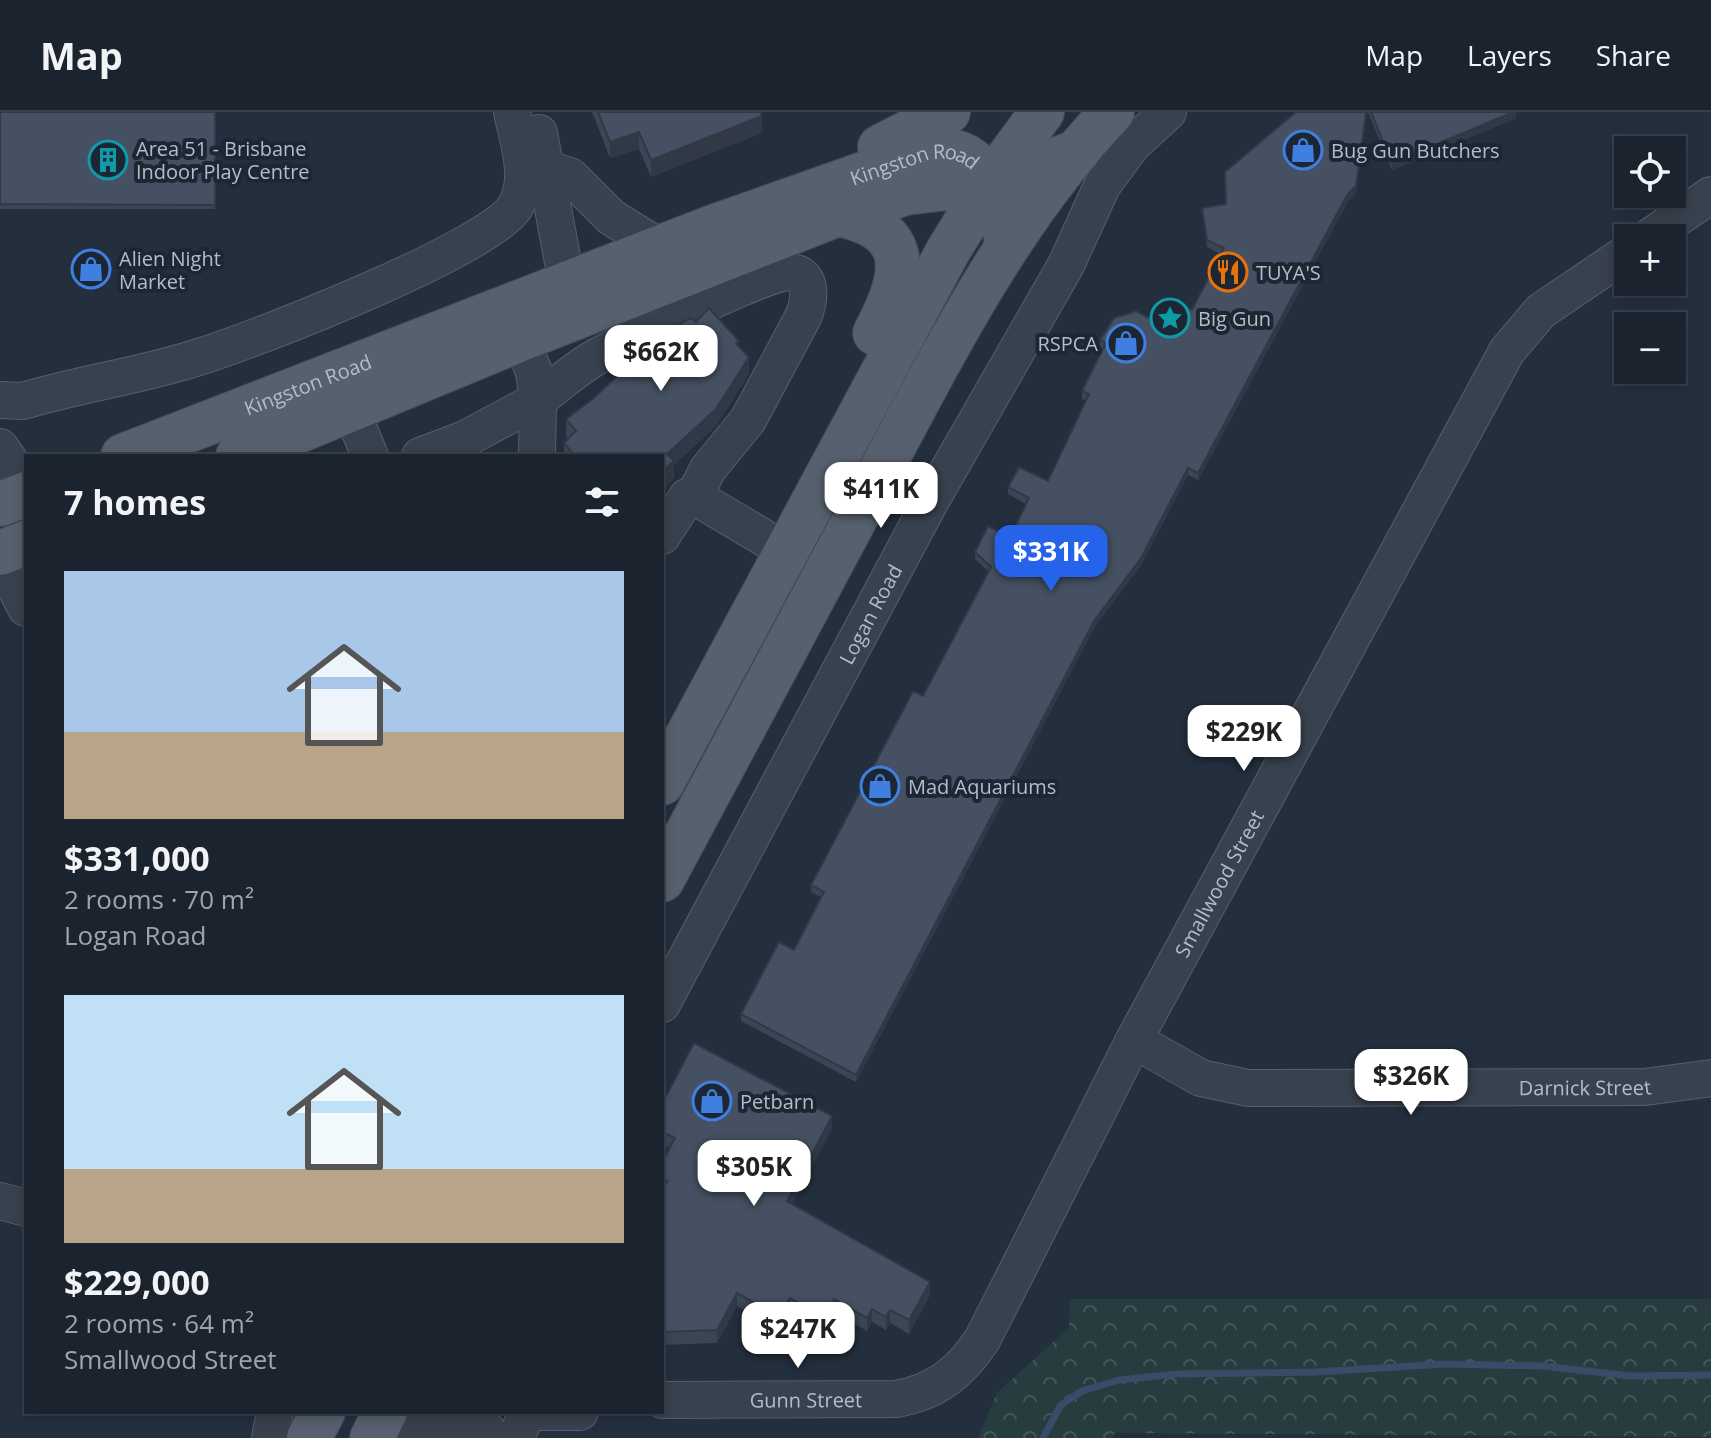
<!DOCTYPE html>
<html lang="en">
<head>
<meta charset="utf-8">
<style>
	:root { --surface:#1b232e; --page:#242b36; --text:#f1f3f6; --muted:#a0a4aa; --line:#39404a; --accent:#2563eb }
	body { margin:0; font-family:"Open Sans",sans-serif; background:var(--page); color:var(--text); height:100vh; display:flex; flex-direction:column; font-size:30px; white-space:nowrap }
	* { box-sizing:border-box; margin:0 }
	p { font-size:26px; color:var(--muted) }
	.icon { flex:none; width:44px; height:44px; fill:none; stroke:currentColor; stroke-width:2; stroke-linecap:round; stroke-linejoin:round }
	.map { position:relative; flex:1; overflow:hidden }
	.details { position:absolute; left:24px; top:342px; width:640px; height:960px; display:flex; flex-direction:column; background:var(--surface); border-radius:0px; box-shadow:0 4px 12px #0003,0 0 0 2px var(--line) }
	.details>* { flex:none }
	.buttons { position:absolute; left:1614px; top:24px; display:grid; gap:16px }
	.buttons a { display:grid; place-items:center; width:72px; height:72px; border-radius:0px; background:var(--surface); box-shadow:0 4px 12px #0003,0 0 0 2px var(--line); font-size:40px }
	.price { position:absolute; translate:-50% -68px; padding:0 18px; border-radius:16px; background:#fff; color:#222; font-size:26px; line-height:52px; filter:drop-shadow(0 2px 4px #0008) }
	.price::after { content:''; position:absolute; left:50%; top:48px; width:24px; height:18px; margin-left:-12px; background:inherit; clip-path:polygon(0 0,100% 0,50% 100%) }
	.price.selected { background:var(--accent); color:#fff }
	ul { padding:0; list-style:none }
	li { display:grid; align-content:center; gap:16px; height:424px; padding:0 40px }
	li span { display:grid; place-items:center; height:248px; border-radius:0px; color:#555 }
	li>.icon { margin-inline-start:auto }
	span .icon { width:144px; height:144px; fill:#fffc; stroke-width:1 }
	li b { font-size:34px }
	h2 { display:flex; justify-content:space-between; align-items:center; height:96px; padding:0 40px; font-size:34px }
	header { display:flex; align-items:center; gap:48px; box-sizing:border-box; height:112px; padding:0 40px; background:var(--surface); border-bottom:2px solid var(--line) }
	header strong { font-size:38px }
	nav { display:flex; gap:44px; margin-inline-start:auto; font-size:28px }
	.map>svg:first-child { display:block }
</style>
</head>
<body>
<header>
<strong>Map</strong>
<nav><a>Map</a><a>Layers</a><a>Share</a></nav>
</header>
<div class="map">
<svg width="1711" height="1326" viewBox="0 0 1711 1326">
	<defs>
		<pattern id="forest-crowns" width="20" height="18" patternUnits="userSpaceOnUse" patternTransform="scale(2)"><rect width="20" height="18" fill="#263c3f"/><path d="M2 6a3 3 0 1 1 6 0M12 15a3 3 0 1 1 6 0" fill="none" stroke="#435659"/></pattern>
	</defs>
	<rect width="100%" height="100%" fill="#242f3e"/>
	<path fill="url(#forest-crowns)" d="M1070,1187H1711V1325L1115,1321L1112,1326H978L997,1281L1069,1216Z"/>
	<g fill="none" stroke-linecap="round" stroke-linejoin="round">
		<path stroke="#394c67" stroke-width="7" d="M1043,1326L1061,1293L1082,1279L1119,1268L1177,1262L1316,1260L1444,1252L1543,1254L1630,1264L1711,1263"/>
		<g stroke="#565f6c" stroke-width="38">
			<g id="minor">
				<path d="M539,21L572,199"/>
				<path d="M545,56L570,64L611,105L661,136"/>
				<path d="M1648,126L1711,83"/>
				<path d="M0,288L23,289C83,271 146,263 205,243C261,225 488,137 515,95C532,67 518,29 512,0"/>
				<path d="M351,298L370,344"/>
				<path d="M0,335L26,372"/>
				<path d="M420,344L465,327L538,288L534,260L521,227"/>
				<path d="M537,344L538,288C558,273 576,256 598,244C626,229 765,160 790,160C815,161 809,191 803,205L748,308L708,357L693,386"/>
				<path d="M662,424L687,385L697,386L786,439"/>
				<path d="M0,446L26,496"/>
				<path id="s1" d="M662,892L930,390L1066,153L1102,74L1132,33L1168,0"/>
				<path id="s2" d="M1134,928L1201,966L1248,976L1645,975L1711,966"/>
				<path d="M0,1089L26,1096"/>
				<path id="s3" d="M662,1288L896,1287C936,1280 960,1261 982,1228L1134,928L1507,239L1541,199L1628,140"/>
				<path d="M534,1300H580"/>
				<path d="M270,1326L275,1300"/>
				<path d="M377,1326L428,1311L487,1318"/>
				<path d="M516,1326L527,1300"/>
			</g>
		</g>
		<g stroke="#414a57" stroke-width="46">
			<g id="major">
				<path d="M880,35L948,0"/>
				<path d="M838,102C915,118 906,163 875,221"/>
				<path id="s4" d="M123,344L713,115L923,41C987,26 997,85 1008,133"/>
				<path d="M238,344L521,227L838,102L906,81L1004,69L1078,39"/>
				<path d="M0,392L26,382"/>
				<path d="M0,441L26,431"/>
				<path d="M662,671L948,139L989,72L1042,0"/>
				<path d="M662,768C732,638 801,508 871,377C941,246 1009,108 1112,0"/>
				<path d="M309,1326L323,1300"/>
				<path d="M372,1326L385,1300"/>
			</g>
		</g>
		<use href="#minor" stroke="#38414e" stroke-width="36"/>
		<use href="#major" stroke="#56606e" stroke-width="44"/>
	</g>
	<path fill="#3b4654" d="M0,0H215V97H0Z
		M592,0H761L762,21L651,65L639,37L610,46Z
		M1296,0H1367L1356,81L1347,91L1198,368L1188,363L1141,453L1094,516L856,970L741,909V902L794,838L821,785L811,780V773L923,584L988,459L975,447V440L1010,425L1026,392L1008,382V375L1048,369L1086,288L1082,287V279L1103,237L1100,235V228L1159,211L1192,198L1221,142L1207,135L1202,96L1225,92Z
		M1368,0H1516V6L1392,58Z
		M696,210L739,235L749,262L716,314L674,353V367L662,378V344H564V331L568,326L566,324V307Z
		M662,992L832,1017L792,1092L930,1183L909,1222L890,1211L886,1218L872,1210L867,1219L834,1200L824,1218L790,1199L779,1218L737,1194L717,1231L662,1233V1050L670,1036L662,1033Z
		M65,1300H150V1304H65Z"/>
	<path fill="#303945" d="M1366,0L1356,81L1347,91L1198,368V361Z
		M1513,0H1516V6L1392,58V51Z
		M762,4V21L651,65V48Z
		M639,20V37L610,46V30Z
		M749,245V262L716,314L674,353V367L662,378V360L667,342Z
		M1188,356V363L1141,453L1094,516L856,970V963L1094,509Z
		M832,1004V1017L787,1102V1089Z
		M930,1170V1183L909,1222V1208Z
		M737,1181V1194L717,1231V1218Z
		M790,1186V1199L779,1218V1205Z
		M834,1187V1200L824,1218V1205Z
		M872,1197V1210L867,1219V1206Z
		M890,1198V1211L886,1218V1205Z"/>
	<path fill="#455162" stroke="#303945" stroke-width="2" d="M0,0H215V93L0,92Z
		M598,0H761L762,4L651,48L639,20L610,30Z
		M1296,0H1366L1356,74L1347,83L1198,361L1188,356L1141,446L1094,509L856,963L741,902L779,830L794,838L824,780L811,773L913,579L923,584L991,455L975,440L988,414L1010,425L1029,386L1008,375L1019,355L1048,369L1089,282L1082,279L1106,231L1100,228L1114,206L1136,199L1159,211L1172,187L1192,198L1224,136L1207,128L1202,96L1226,92L1225,60Z
		M1371,0H1513L1392,51Z
		M709,196L739,229L736,232L749,245L716,297L667,342L674,349L662,360V344H575L564,331L576,319L566,307L594,286L661,222L691,206L696,210Z
		M694,931L832,1004L787,1089L930,1170L909,1208L890,1198L886,1205L872,1197L867,1206L834,1187L824,1205L790,1186L779,1205L737,1181L717,1218L662,1220V1077L667,1069L662,1066V1050L675,1026L662,1020V992Z"/>
	<defs>
		<g id="shop-ring" transform="scale(2)"><circle r="9.5" fill="#1d2633" stroke="#3f7fe0" stroke-width="1.5"/><path d="M-5-2.5h2.3a2.7 3.5 0 0 1 5.4 0H5L5.5 6h-11ZM-1.5-2.5h3a1.5 2.3 0 0 0-3 0Z" fill="#3f7fe0"/></g>
		<g id="building-ring" transform="scale(2)"><circle r="9.5" fill="#1d2633" stroke="#0f9aa8" stroke-width="1.5"/><path d="M-4-6H4V6H1V3H-1V6H-4ZM-2.5-4.3h1.7v1.8h-1.7ZM.8-4.3h1.7v1.8H.8ZM-2.5-1h1.7V.8h-1.7ZM.8-1h1.7V.8H.8Z" fill="#0f9aa8"/></g>
		<g id="restaurant-ring" transform="scale(2)"><circle r="9.5" fill="#1d2633" stroke="#e8710a" stroke-width="1.5"/><path d="M-5-6h1v4h1v-4h1v4h1v-4h1v5L-1.5 .5V6h-2V.5L-5-1ZM5-6V6H3V1.5H1.5Q1.5-4 5-6Z" fill="#e8710a"/></g>
		<g id="sight-ring" transform="scale(2)"><circle r="9.5" fill="#1d2633" stroke="#0f9aa8" stroke-width="1.5"/><path d="M0-6L1.8-2.2L6-1.7L2.9 1.2L3.7 5.4L0 3.3L-3.7 5.4L-2.9 1.2L-6-1.7L-1.8-2.2Z" fill="#0f9aa8"/></g>
	</defs>
	<g fill-rule="evenodd">
		<use href="#shop-ring" x="1303" y="38"/>
		<use href="#building-ring" x="108" y="48"/>
		<use href="#shop-ring" x="91" y="157"/>
		<use href="#restaurant-ring" x="1228" y="160"/>
		<use href="#sight-ring" x="1170" y="206"/>
		<use href="#shop-ring" x="1126" y="231"/>
		<use href="#shop-ring" x="880" y="674"/>
		<use href="#shop-ring" x="712" y="989"/>
	</g>
	<g text-anchor="middle" dominant-baseline="central" stroke-width="8" stroke-linejoin="round" paint-order="stroke">
		<g font-size="20" fill="#b4bcc9" stroke="#1d2633" text-anchor="start">
			<text x="136" y="36">Area 51 - Brisbane<tspan x="136" dy="23">Indoor Play Centre</tspan></text>
			<text x="1331" y="38">Bug Gun Butchers</text>
			<text x="119" y="146">Alien Night<tspan x="119" dy="23">Market</tspan></text>
			<text x="1256" y="160">TUYA'S</text>
			<text x="1198" y="206">Big Gun</text>
			<text x="1098" y="231" text-anchor="end">RSPCA</text>
			<text x="908" y="674">Mad Aquariums</text>
			<text x="740" y="989">Petbarn</text>
		</g>
		<g font-size="20" fill="#b4bcc9" stroke="#1d2633">
			<text stroke="none"><textPath href="#s4" startOffset="846">Kingston Road</textPath></text>
			<text stroke="none"><textPath href="#s4" startOffset="198">Kingston Road</textPath></text>
			<text stroke="none"><textPath href="#s1" startOffset="442">Logan Road</textPath></text>
			<text stroke="none"><textPath href="#s3" startOffset="856">Smallwood Street</textPath></text>
			<text stroke="none"><textPath href="#s2" startOffset="462">Darnick Street</textPath></text>
			<text stroke="none"><textPath href="#s3" startOffset="144">Gunn Street</textPath></text>
		</g>
	</g>
</svg>
<div class="buttons">
<a><svg class="icon" aria-label="locate" viewBox="0 0 24 24"><circle cx="12" cy="12" r="6"/><path d="M12 2v4M12 18v4M2 12h4M18 12h4"/></svg></a>
<a>+</a>
<a>−</a>
</div>
<b class="price" style="left:661px;top:281px">$662K</b>
<b class="price" style="left:881px;top:418px">$411K</b>
<b class="price selected" style="left:1051px;top:481px">$331K</b>
<b class="price" style="left:1244px;top:661px">$229K</b>
<b class="price" style="left:1411px;top:1005px">$326K</b>
<b class="price" style="left:754px;top:1096px">$305K</b>
<b class="price" style="left:798px;top:1258px">$247K</b>
<section class="details">
<h2>7 homes<svg class="icon" aria-label="filters" viewBox="0 0 24 24"><path d="M4 7h16M4 17h16"/><circle cx="9" cy="7" r="2"/><circle cx="15" cy="17" r="2"/></svg></h2>
<ul>
<li><span style="background:linear-gradient(#a9c7e8 65%,#b9a48a 0)"><svg class="icon" aria-label="home" viewBox="0 0 24 24"><path d="M3 11l9-7 9 7M6 9v11h12V9"/></svg></span><div><b>$331,000</b><p>2 rooms · 70 m²</p><p>Logan Road</p></div></li>
<li><span style="background:linear-gradient(#bfe0f5 70%,#b9a48a 0)"><svg class="icon" aria-label="home" viewBox="0 0 24 24"><path d="M3 11l9-7 9 7M6 9v11h12V9"/></svg></span><div><b>$229,000</b><p>2 rooms · 64 m²</p><p>Smallwood Street</p></div></li>
</ul>
</section>
</div>
</body>
</html>
